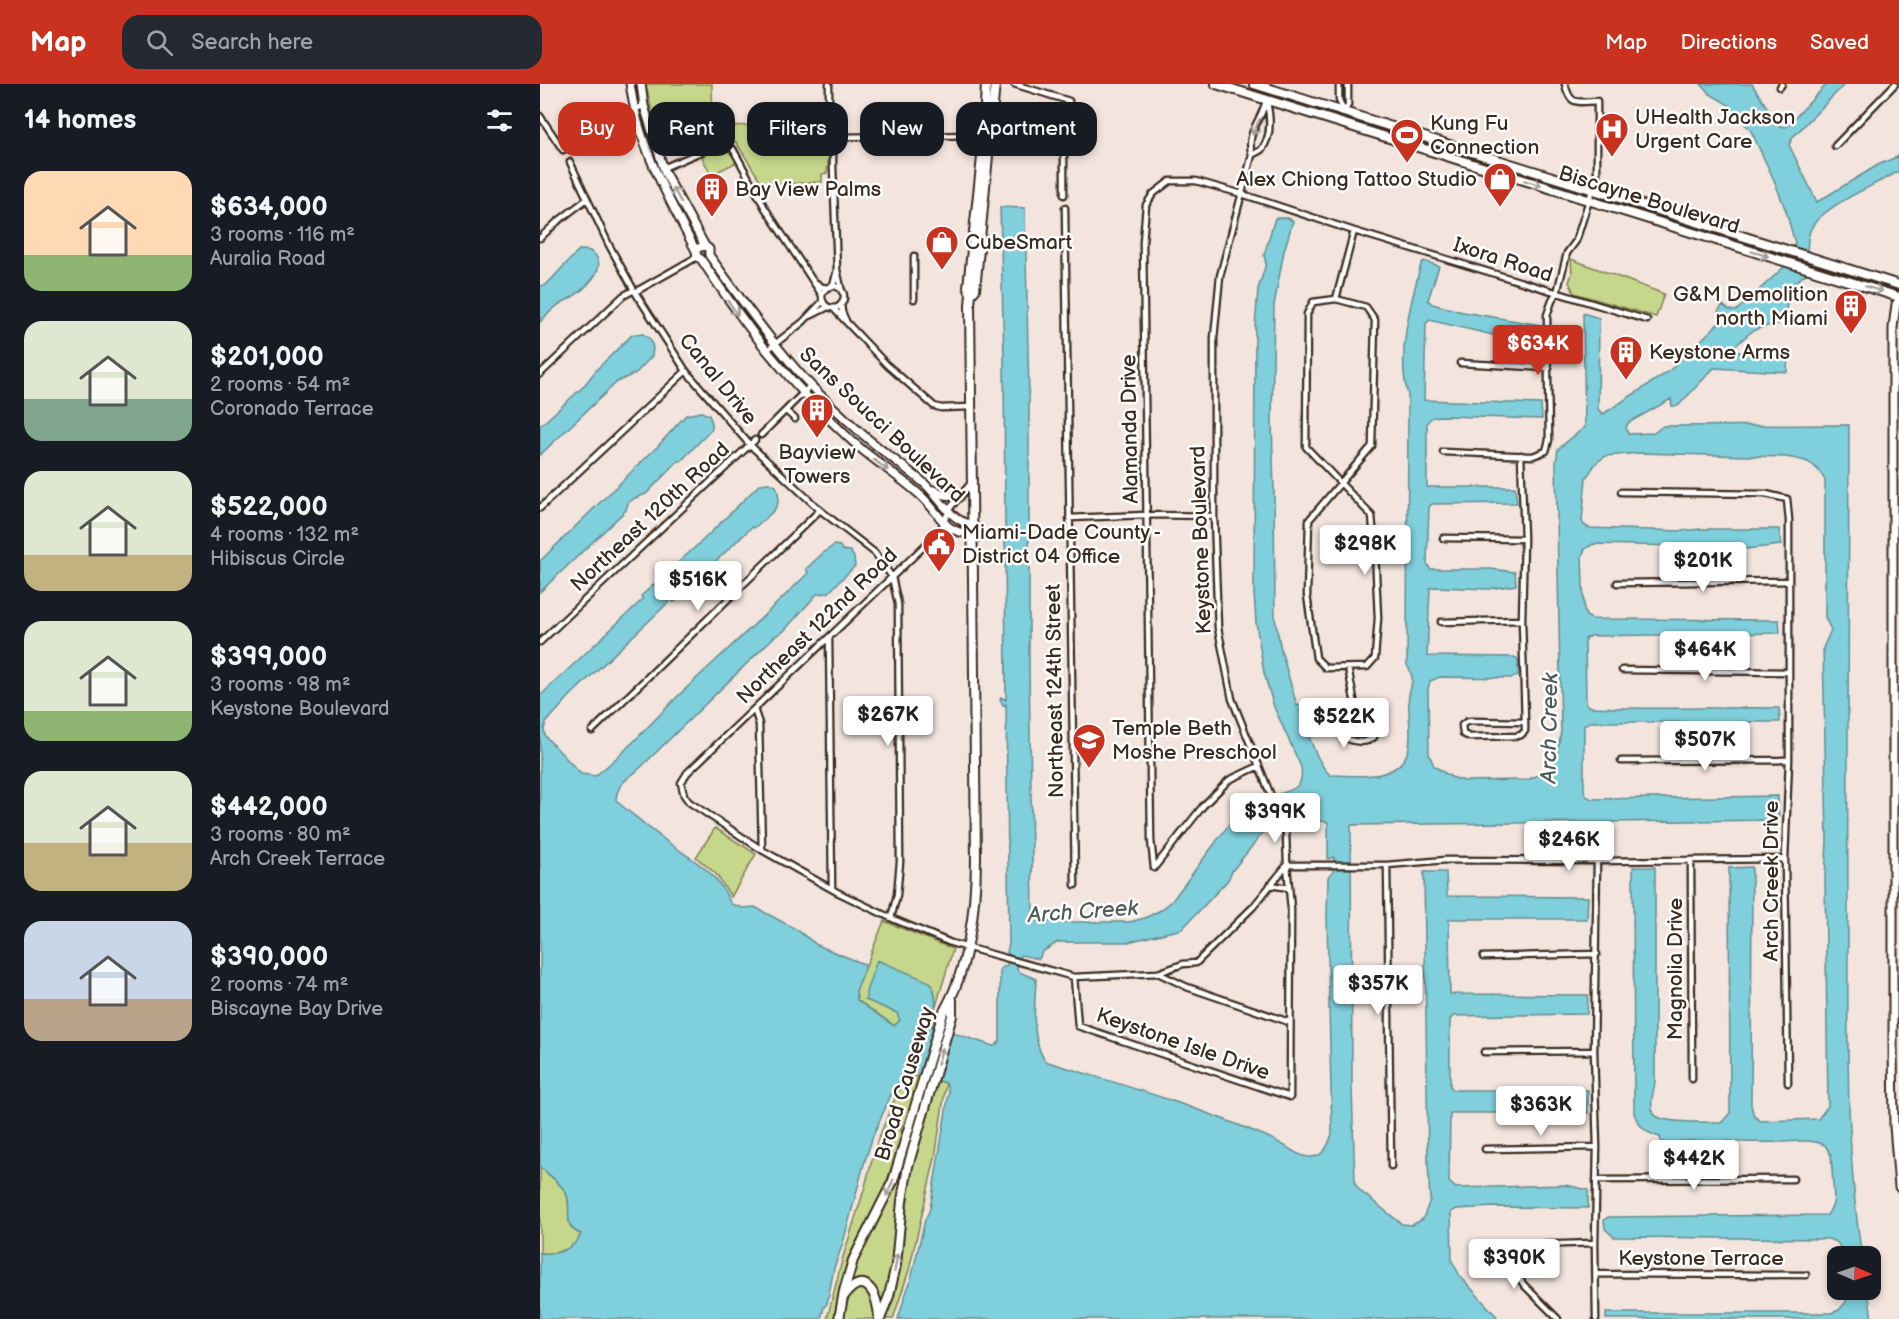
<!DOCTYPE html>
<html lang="en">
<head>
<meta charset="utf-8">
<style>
	:root { --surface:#171b24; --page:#242831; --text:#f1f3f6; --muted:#9ea1a6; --accent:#c8321e }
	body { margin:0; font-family:"Balsamiq Sans",sans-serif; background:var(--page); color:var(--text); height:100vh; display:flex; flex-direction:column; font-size:22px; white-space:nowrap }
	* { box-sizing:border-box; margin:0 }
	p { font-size:20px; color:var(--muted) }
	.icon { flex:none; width:33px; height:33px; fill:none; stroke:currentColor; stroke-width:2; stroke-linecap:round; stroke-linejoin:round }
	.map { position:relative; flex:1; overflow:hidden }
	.sheet { display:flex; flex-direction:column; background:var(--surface); width:540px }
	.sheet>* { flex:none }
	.guide { position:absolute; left:18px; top:18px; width:570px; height:54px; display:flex; gap:12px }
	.needle { width:39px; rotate:92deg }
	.fabs { position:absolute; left:1287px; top:1162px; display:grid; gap:12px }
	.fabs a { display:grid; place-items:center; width:54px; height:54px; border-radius:12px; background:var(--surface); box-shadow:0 3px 9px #0003; font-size:30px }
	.price { position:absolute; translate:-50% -51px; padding:0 14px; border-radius:6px; background:#fff; color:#222; font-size:20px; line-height:39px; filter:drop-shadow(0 2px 3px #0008) }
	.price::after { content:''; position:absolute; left:50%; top:36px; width:18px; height:14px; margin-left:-9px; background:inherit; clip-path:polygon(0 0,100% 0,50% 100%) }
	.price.on { background:var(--accent); color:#fff }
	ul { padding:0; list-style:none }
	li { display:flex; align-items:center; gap:18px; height:150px; padding:0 24px }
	li span { display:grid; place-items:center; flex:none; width:168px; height:120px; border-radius:18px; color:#555 }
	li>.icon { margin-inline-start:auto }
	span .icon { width:72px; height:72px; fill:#fffc; stroke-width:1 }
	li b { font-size:26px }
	h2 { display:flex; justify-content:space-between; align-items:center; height:72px; padding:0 24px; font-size:26px }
	.pill { padding:0 21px; border-radius:18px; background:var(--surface); box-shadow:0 3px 9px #0003; font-size:21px; line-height:54px }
	.pill.on { background:var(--accent); color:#fff }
	header { display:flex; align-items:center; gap:36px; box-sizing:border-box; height:84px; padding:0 30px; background:var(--accent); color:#fff }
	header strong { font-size:28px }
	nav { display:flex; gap:33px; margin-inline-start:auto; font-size:21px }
	.search { width:420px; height:54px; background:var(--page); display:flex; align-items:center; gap:15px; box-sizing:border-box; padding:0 21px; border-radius:18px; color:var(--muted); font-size:22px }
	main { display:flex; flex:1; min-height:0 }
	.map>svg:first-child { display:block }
</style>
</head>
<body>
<header>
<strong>Map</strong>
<div class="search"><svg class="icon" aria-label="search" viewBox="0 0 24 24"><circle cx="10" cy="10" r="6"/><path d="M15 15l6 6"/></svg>Search here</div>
<nav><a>Map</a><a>Directions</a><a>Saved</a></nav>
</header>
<main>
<section class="sheet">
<h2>14 homes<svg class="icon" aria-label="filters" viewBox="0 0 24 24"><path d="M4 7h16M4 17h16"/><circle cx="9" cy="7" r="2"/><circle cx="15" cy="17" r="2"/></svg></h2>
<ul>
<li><span style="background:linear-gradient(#ffd9b3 70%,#8fb573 0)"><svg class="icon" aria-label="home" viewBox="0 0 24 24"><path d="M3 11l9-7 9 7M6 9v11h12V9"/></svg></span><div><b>$634,000</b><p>3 rooms · 116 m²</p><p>Auralia Road</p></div></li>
<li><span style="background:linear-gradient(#dfe7d0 65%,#7fa58c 0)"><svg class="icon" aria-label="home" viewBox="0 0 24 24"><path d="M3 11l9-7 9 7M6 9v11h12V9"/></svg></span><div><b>$201,000</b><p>2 rooms · 54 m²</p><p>Coronado Terrace</p></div></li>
<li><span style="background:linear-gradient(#dfe7d0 70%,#c2b280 0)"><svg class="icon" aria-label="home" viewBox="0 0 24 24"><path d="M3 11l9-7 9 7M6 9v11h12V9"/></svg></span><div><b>$522,000</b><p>4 rooms · 132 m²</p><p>Hibiscus Circle</p></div></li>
<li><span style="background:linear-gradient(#dfe7d0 75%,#8fb573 0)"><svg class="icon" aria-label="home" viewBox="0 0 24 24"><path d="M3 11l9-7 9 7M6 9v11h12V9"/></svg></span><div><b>$399,000</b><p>3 rooms · 98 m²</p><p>Keystone Boulevard</p></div></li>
<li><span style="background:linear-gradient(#dfe7d0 60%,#c2b280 0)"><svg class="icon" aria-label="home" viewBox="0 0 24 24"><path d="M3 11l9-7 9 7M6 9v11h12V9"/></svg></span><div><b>$442,000</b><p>3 rooms · 80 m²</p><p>Arch Creek Terrace</p></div></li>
<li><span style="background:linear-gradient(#c9d6e8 65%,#b9a48a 0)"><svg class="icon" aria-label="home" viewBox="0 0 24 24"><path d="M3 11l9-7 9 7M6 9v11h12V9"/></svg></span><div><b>$390,000</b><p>2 rooms · 74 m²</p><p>Biscayne Bay Drive</p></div></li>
</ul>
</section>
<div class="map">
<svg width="1359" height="1235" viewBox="0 0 1359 1235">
	<rect width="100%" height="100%" fill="#f3e4dd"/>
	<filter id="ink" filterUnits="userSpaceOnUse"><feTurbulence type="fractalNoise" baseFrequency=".0167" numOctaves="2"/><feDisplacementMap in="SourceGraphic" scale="12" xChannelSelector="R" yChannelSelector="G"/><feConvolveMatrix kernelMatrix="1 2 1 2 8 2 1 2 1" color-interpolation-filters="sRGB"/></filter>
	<g filter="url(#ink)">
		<path fill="#c6d78b" stroke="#808054" stroke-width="1.5" d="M106,0H172L173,52L174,42L292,40L287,89L282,90V98L223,101L196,58L165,56L159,51L142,50V41L141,49L123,56L117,41V33H113Z
			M174,66C187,65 191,67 197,78L171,91L162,73Z
			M1031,175L1124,210L1116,233L1034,209L1029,198L1032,190Z
			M175,744L216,770L191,813L176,790L156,773Z
			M344,837L413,865L396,922L394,906L326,916L357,929L360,936L355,942L317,916L316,907Z
			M379,992L365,1041H362L360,1046L364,1047L343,1108L308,1176L300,1203L294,1235H287L303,1173L324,1106L337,1058L358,1007L372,993Z
			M398,997L406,999L395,1074L369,1186L353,1235H345L355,1207L361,1180L368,1111L372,1085Z
			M385,1001H388C378,1034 366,1066 361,1100C354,1141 356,1183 341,1223L333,1203H309L316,1178L355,1100Z
			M0,1083C8,1090 19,1098 25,1107C35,1123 19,1142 41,1150C34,1166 16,1171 0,1169Z
			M320,1203L331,1208L336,1226L334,1235H302L311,1208Z"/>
		<path fill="#7fcfdc" stroke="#648d90" stroke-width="1.5" d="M1161,0H1212L1239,42L1246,43L1287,0H1305L1253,53L1249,61L1277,118L1338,81L1359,72V87C1336,101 1279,123 1270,147C1266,158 1267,178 1266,190L1255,198L1244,230L1242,229L1238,240C1209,245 1210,248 1190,268H1248L1247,288L1174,284L1138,322H1132L1131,315L1088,339L1086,344L1088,350L1114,349L1123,342L1309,341C1309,508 1307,675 1308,842C1308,952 1305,1064 1322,1173H1302L1301,1165L1297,1158L1288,1155L1074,1153L1065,1145L1064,1136L1068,1133L1287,1131L1292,1123L1294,1115L1291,1071L1285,1061C1269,1054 1255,1058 1239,1058C1202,1060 1162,1053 1126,1059L1121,1058L1120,1053C1108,1050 1098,1042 1094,1029L1093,783H1115V998C1114,1007 1108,1023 1115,1031C1123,1040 1169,1038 1182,1038L1190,1029L1189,784L1212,783L1211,1021L1214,1032L1221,1037L1278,1035L1288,1022L1285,794L1287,757L1283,564L1291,546L1285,533V396C1274,377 1266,376 1245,373L1099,369L1066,372L1056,379L1046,394L1042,437L1044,441L1049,444L1141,447L1161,445H1239L1241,461L1206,465L1172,460L1138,462L1053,460L1045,465L1042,472L1044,526L1046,532L1052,535L1239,536L1240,549L1050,552L1045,555L1046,620L1051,623C1114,626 1176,623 1239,624L1240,638H1049L1044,641V706L1046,712L1052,715L1238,712L1239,736L811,741L812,1004L815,1100L819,1106L862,1140L872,1141L883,1135L890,1116L888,1080L884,788H906L907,812L1048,813L1047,835H909L910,910L1048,911L1047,930L913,932L910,936V1002L913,1006H1048V1029H910L909,1098L916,1104L1026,1101L1048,1106V1124L955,1123L917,1125L911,1128L912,1177L920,1192L959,1235H358C362,1223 365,1210 370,1199L385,1136L390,1125L409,1008L406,999L375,989L366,992L354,1004L333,1052L324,1080L303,1159L294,1184L287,1220L284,1223L281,1235H0V1169C16,1171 34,1166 41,1150C19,1142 35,1123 25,1107C19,1098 8,1090 0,1083V612L103,515L101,512L162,457L220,400L229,399L236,402C245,423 229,431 214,444L212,443L176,477L161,485L155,497L134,518L131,516L30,612L6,639L4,645L5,652L41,690L55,692C85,669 111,639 138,612C181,571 226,531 268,489L266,485L282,470L294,461L300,462L302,466L310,467L314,473L315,482L288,509L277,510L243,548L235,552L97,687C86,695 77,701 76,716L81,721C96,733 110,745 125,756C154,778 175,784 191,820L203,824L215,823L257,846L277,861L326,881L316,907L317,916L354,942L360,936L357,929L326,916V908L337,876L390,898C399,912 395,927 392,942L453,962L456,961L460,957V885L467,881L470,872L467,868L469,860L466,620L463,621L460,616L461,613L466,616L464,274L460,123L485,124L489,313V587L493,832L498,838H589L605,834L621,826L632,817L690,739L724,715L734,735L692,787L688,796L642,845L588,858H518L502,868L499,875L481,871L479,874L477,885L479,888L496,895C495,922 490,953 505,977C572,998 640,1017 706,1044C718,1049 732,1054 743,1061C751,1065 758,1072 768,1073C783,1074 788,1063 792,1050L787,832L788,793L793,788L794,773L788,775V738C769,734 739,735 739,710C756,705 764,702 761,683L734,623L724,589L716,539L714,509L715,243L718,205L726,180L724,171L735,134H748L753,137L744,167L734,221L732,338L734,407L735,534L741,566L757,622L767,618L770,623L760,627C767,646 776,678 790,691C816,691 857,699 868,667C872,655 869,638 869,625C869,621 868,615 869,611C872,597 875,595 867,581L868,311C856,272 871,218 881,180L884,177L899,182L888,216L892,220L923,228L1000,241L999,257L953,251L889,236L886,240L884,316L1001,320L1002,335L905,332C897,332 891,332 887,339V403H975L977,419L892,420L889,423L887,479L890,485H951L975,488L976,501L949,505L896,503L890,504L887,572L974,573L978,575V592L972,594L900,593L890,597L888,605L889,670L894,682L911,693L925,697L987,696L1001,690L1010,684L1016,673L1021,648L1016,379L1018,365L1045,343L1043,229L1059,234L1058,325L1063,330L1128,288L1184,234V231L1178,227L1183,221L1189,226L1196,227L1244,183L1255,159L1246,127L1234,96L1211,47L1189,21L1170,10Z
			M39,166C47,166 54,166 58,176C63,193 35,213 21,219C14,223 6,232 0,238V202L6,201Z
			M103,250L110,255L113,263L112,272L96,289L77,298L0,371V342L43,303L57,285L92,251Z
			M161,328L169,331L172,339V345L141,377H138L106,410L95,414L88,419L86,426L0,508V477L117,363L146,331Z
			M1305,1206H1328L1332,1235H1066V1229H1291L1299,1226L1306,1218Z"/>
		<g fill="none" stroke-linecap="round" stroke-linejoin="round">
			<g stroke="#3b2a1e" stroke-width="9">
				<path id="street" d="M289,0V26
					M474,0L529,17V31L524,47V111
					M799,0V16L804,28
					M1240,3L1242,0
					M804,28L808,21V0
					M0,32L23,66L94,25L104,22
					M1295,62L1355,0
					M712,71C715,69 718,68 721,66C732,54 730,32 727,18
					M30,78L69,161L95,208L146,287L210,361L280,426L335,469L352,493L358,520L360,778L357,811L351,834
					M123,84L177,61H184L193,65L225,124L282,211
					M525,124L535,801
					M0,154L17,138L47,115
					M374,172V215
					M272,196L282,203L287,204
					M282 213a11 11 0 1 1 22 0a11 11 0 1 1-22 0Z
					M291,203L294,198L297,186
					M95,208L157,173
					M302,208L297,186L293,83V61L297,53L444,51
					M796,215L826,223L835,236L832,362L769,436L767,511L776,574L786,584L827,583L835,574L838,534L835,467L832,432L766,363L767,230L773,218L796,215
					M796,215L814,147
					M301,220L302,228L306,237
					M293,224L347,281L394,322L401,324L431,323
					M270,232L288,223
					M226,267L263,238L283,217
					M920,279L1009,284
					M0,290L83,212L94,206
					M246,327L255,335
					M221,351L271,301
					M903,368L993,372L1006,367L1009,356L1007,231L1013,214L1017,209L1027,169L1036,157L1057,91V17C1037,18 1030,22 1025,0
					M981,371L984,455L982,536L985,638V647L981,651L976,652L930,653L923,650L922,641L926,638L931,637L985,638
					M432,398L410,424L400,447L147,689L141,699L144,711L149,718L222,766L297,808L353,835L411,859L534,893L618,889L643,880L656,879L713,823L747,781H847L906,776L1057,777L1245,775
					M1081,408L1226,410L1247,415L1249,436V676L1245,775L1248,999
					M0,424L146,287
					M529,434L607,431L674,432
					M903,454L984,455
					M1077,499L1248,497
					M901,538L982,536
					M289,553L292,805
					M0,558L215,356
					M808,584L818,636L809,641L806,648L808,655C817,659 827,659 834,653L835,648L833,642L818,636
					M1082,586L1248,588
					M214,625L219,640L222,766
					M52,647L280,426
					M1081,677L1249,676
					M1151,776L1152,995
					M847,781L851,1082
					M614,784L611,756L603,158L606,121L613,110L630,97H656L702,110L814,147L1107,236
					M614,784L663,722L689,696L719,682
					M730,801L749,804
					M943,873L1057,870
					M618,889L647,903L749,938
					M534,893L538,942L750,1013L751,825L747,781L746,749L692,615L678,544L674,432V254L680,192L712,71C705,48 722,37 726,16
					M944,968L1054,967
					M945,1065L1057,1063
					M1056,1096L1253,1095
					M1056,1190L1266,1191
					M1018,1235L984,1201L964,1172V1162L1055,1159
					M1056,1235L1055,1159L1057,1063L1054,967L1057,777"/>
			</g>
			<g stroke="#3b2a1e" stroke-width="11">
				<path id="secondary" d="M90,0C99,64 127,111 156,167
					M101,0L104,22L125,89L165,162L169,165V171C195,207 220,243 249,277C270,303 296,326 320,348C341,367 364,382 385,400C399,413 412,439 432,440
					M165,162L158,164L156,167L157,173L161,175C207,245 251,301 312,357C334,377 359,392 380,411C401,429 402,449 432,450
					M1359,217L1356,220L1353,244V961L1354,1042L1359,1103
					M394,406L405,411L419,413"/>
			</g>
			<g stroke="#3b2a1e" stroke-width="12">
				<path id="primary" d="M676,0L1359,213
					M714,0L1359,201
					M431,210L428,203L443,64L446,0
					M304,1212C325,1184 338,1210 339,1234
					M299,1235L304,1207L313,1176L353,1097L403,929C429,885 436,823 436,773L430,221L431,210L435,206L455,0
					M340,1235L349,1212L356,1181L362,1117L368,1082L412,932V916"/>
			</g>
			<use href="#street" stroke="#fff" stroke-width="4.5"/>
			<use href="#secondary" stroke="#fff" stroke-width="7"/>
			<use href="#primary" stroke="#fff" stroke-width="8"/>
		</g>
		<defs><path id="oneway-shaft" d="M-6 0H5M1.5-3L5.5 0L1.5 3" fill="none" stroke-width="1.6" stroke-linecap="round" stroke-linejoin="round" transform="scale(1.5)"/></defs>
		<g stroke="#a79f9a">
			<use href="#oneway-shaft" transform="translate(716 43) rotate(115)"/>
			<use href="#oneway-shaft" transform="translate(993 99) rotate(17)"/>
			<use href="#oneway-shaft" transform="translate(137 111) rotate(-119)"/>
			<use href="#oneway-shaft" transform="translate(1220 170) rotate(17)"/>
			<use href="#oneway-shaft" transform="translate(1334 205) rotate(17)"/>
			<use href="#oneway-shaft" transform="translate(193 224) rotate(55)"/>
			<use href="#oneway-shaft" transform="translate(341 381) rotate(38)"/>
			<use href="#oneway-shaft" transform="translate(400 972) rotate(-74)"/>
			<use href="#oneway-shaft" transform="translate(350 1104) rotate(112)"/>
			<use href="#oneway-shaft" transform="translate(356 1179) rotate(-80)"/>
		</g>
	</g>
	<defs>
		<g id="hospital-pin" transform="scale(1.725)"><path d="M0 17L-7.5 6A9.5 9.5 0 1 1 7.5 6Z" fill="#c8321e" stroke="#fff"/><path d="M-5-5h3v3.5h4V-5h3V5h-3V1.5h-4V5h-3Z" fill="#fff"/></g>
		<g id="stadium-pin" transform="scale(1.725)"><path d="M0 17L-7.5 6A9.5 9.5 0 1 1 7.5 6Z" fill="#c8321e" stroke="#fff"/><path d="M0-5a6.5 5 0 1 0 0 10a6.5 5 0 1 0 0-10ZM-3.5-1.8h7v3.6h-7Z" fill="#fff"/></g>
		<g id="shop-pin" transform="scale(1.725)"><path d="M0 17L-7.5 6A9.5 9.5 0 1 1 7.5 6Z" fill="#c8321e" stroke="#fff"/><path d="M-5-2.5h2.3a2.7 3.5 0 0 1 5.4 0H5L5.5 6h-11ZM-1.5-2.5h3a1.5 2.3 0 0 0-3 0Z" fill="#fff"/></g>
		<g id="building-pin" transform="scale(1.725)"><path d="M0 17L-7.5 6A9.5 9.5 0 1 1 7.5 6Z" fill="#c8321e" stroke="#fff"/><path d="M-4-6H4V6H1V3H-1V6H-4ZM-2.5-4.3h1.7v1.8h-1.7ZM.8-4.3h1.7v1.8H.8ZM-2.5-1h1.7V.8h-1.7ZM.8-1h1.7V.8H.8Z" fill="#fff"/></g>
		<g id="civic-pin" transform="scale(1.725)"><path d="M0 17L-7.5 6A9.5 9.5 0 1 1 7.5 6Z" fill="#c8321e" stroke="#fff"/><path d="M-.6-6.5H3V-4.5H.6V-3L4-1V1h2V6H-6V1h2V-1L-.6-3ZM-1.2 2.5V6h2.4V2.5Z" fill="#fff"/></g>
		<g id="school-pin" transform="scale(1.725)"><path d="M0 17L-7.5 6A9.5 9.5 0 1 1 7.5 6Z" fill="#c8321e" stroke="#fff"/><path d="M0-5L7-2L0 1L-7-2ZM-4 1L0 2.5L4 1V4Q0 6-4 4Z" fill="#fff"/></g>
	</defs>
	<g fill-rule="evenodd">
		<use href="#hospital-pin" x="1072" y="45"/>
		<use href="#stadium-pin" x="867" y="51"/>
		<use href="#shop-pin" x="960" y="95"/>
		<use href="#building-pin" x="172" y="105"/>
		<use href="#shop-pin" x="402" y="158"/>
		<use href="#building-pin" x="1311" y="222"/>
		<use href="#building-pin" x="1086" y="268"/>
		<use href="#building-pin" x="277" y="326"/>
		<use href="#civic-pin" x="399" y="460"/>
		<use href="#school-pin" x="549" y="656"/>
	</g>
	<g text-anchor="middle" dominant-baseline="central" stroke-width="5" stroke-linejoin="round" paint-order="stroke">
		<g font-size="21" fill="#3b2a1e" stroke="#fff" text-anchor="start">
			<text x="1095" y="33">UHealth Jackson<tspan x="1095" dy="24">Urgent Care</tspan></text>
			<text x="890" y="39">Kung Fu<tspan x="890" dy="24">Connection</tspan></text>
			<text x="937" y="95" text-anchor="end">Alex Chiong Tattoo Studio</text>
			<text x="195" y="105">Bay View Palms</text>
			<text x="425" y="158">CubeSmart</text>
			<text x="1288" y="210" text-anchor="end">G&amp;M Demolition<tspan x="1288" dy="24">north Miami</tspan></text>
			<text x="1109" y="268">Keystone Arms</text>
			<text x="277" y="368" text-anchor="middle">Bayview<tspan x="277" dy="24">Towers</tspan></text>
			<text x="422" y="448">Miami-Dade County -<tspan x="422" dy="24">District 04 Office</tspan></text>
			<text x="572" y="644">Temple Beth<tspan x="572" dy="24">Moshe Preschool</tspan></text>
		</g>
		<g font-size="21" fill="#3b2a1e" stroke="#fff">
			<text transform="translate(1109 116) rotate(17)">Biscayne Boulevard</text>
			<text transform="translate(963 176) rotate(18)">Ixora Road</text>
			<text transform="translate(178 295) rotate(51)">Canal Drive</text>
			<text transform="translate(342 341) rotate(43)">Sans Soucci Boulevard</text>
			<text transform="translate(590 345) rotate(-91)">Alamanda Drive</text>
			<text transform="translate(110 433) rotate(-43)">Northeast 120th Road</text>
			<text transform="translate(661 456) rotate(-92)">Keystone Boulevard</text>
			<text transform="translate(277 542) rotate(-44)">Northeast 122nd Road</text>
			<text transform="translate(515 607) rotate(-91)">Northeast 124th Street</text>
			<text transform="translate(1231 797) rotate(-90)">Arch Creek Drive</text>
			<text transform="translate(1135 885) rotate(-90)">Magnolia Drive</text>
			<text transform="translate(643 960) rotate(19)">Keystone Isle Drive</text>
			<text transform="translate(365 1000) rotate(-73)">Broad Causeway</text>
			<text x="1161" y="1174">Keystone Terrace</text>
		</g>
		<g font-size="22" font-style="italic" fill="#4f5c57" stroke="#fff">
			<text transform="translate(1010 644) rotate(-89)">Arch Creek</text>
			<text transform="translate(543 828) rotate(-4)">Arch Creek</text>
		</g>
	</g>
</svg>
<div class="fabs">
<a><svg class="needle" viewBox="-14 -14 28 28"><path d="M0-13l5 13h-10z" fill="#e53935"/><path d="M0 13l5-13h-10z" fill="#9ea1a6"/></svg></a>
</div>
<b class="price on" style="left:998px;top:292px">$634K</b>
<b class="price" style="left:825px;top:492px">$298K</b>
<b class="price" style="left:1163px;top:509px">$201K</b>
<b class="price" style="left:158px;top:528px">$516K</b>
<b class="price" style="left:1165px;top:598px">$464K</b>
<b class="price" style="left:348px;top:663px">$267K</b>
<b class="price" style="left:804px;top:665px">$522K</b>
<b class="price" style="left:1165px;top:688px">$507K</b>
<b class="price" style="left:735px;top:760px">$399K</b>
<b class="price" style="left:1029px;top:788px">$246K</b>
<b class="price" style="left:838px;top:932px">$357K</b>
<b class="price" style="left:1001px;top:1053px">$363K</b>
<b class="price" style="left:1154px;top:1107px">$442K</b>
<b class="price" style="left:974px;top:1206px">$390K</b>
<div class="guide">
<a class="pill on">Buy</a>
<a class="pill">Rent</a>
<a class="pill">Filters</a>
<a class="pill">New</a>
<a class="pill">Apartment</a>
</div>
</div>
</main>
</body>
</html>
